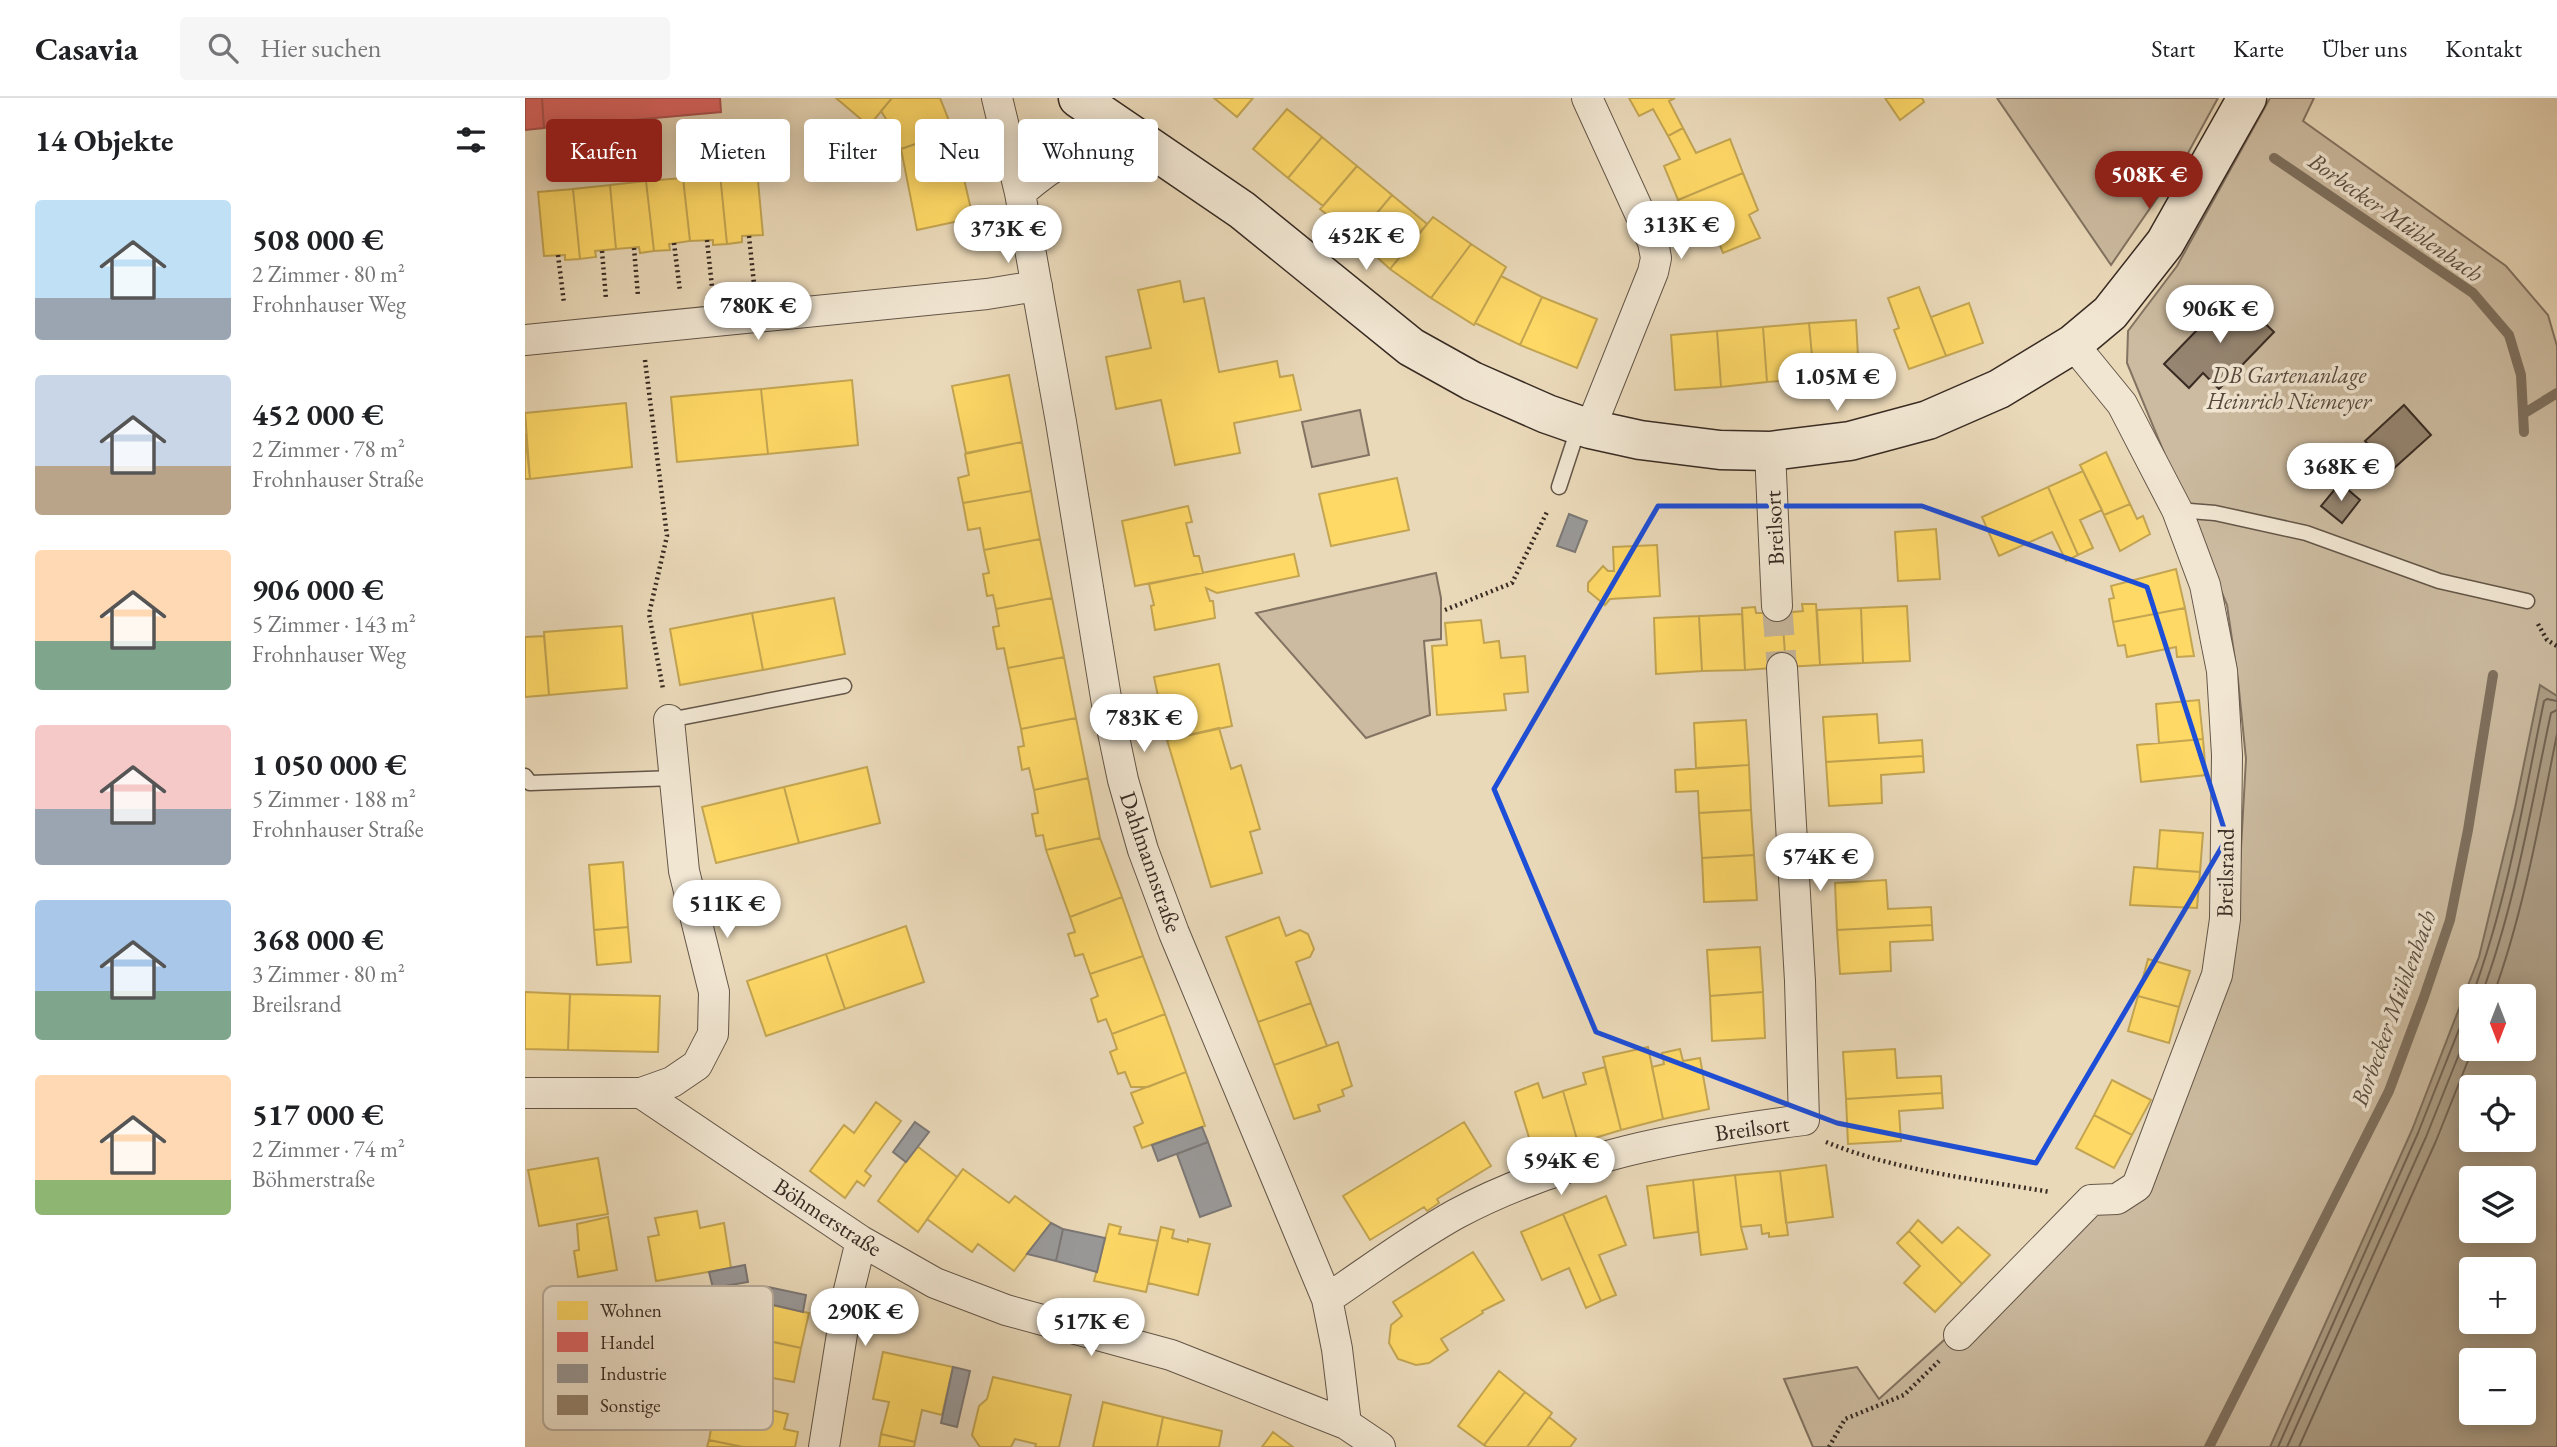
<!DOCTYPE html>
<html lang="de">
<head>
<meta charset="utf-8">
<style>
	:root { --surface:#fff; --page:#f6f6f6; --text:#202124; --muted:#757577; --line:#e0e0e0; --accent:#8f2418 }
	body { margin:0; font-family:"EB Garamond",serif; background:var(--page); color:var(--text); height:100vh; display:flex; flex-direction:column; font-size:26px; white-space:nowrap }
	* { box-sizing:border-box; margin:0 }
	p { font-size:23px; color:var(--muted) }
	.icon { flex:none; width:38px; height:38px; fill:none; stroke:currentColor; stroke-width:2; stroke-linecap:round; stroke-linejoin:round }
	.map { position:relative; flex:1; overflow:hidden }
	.drawer { display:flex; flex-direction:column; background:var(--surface); width:525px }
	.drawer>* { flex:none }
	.hud { position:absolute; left:21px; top:21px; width:665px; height:63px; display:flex; gap:14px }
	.needle { width:46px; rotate:180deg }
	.controls { position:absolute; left:1934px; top:886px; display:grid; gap:14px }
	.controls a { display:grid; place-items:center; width:77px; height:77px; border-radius:7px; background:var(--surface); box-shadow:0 4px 18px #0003; font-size:35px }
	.price { position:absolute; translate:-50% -60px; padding:0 16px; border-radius:24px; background:#fff; color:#222; font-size:23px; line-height:46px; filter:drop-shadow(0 2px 4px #0008) }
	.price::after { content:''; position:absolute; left:50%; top:42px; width:21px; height:16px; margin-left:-10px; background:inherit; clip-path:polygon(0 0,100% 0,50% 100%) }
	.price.current { background:var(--accent); color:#fff }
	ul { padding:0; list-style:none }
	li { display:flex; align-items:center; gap:21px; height:175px; padding:0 35px }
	li span { display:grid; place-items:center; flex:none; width:196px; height:140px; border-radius:7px; color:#555 }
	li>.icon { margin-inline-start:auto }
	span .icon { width:84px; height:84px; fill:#fffc; stroke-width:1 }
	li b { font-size:30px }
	h2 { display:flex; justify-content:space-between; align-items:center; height:84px; padding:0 35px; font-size:30px }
	.pill { padding:0 24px; border-radius:7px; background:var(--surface); box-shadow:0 4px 18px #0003; font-size:24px; line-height:63px }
	.pill.current { background:var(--accent); color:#fff }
	header { display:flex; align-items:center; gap:42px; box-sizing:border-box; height:98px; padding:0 35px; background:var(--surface); border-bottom:2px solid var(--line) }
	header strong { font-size:33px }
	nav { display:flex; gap:38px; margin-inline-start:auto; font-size:24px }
	.search { width:490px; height:63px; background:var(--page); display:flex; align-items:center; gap:18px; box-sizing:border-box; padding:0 24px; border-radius:7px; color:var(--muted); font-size:26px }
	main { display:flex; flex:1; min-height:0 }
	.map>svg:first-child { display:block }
</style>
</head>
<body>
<header>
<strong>Casavia</strong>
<div class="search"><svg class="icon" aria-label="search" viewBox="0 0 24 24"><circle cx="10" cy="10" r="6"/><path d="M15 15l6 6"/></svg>Hier suchen</div>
<nav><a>Start</a><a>Karte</a><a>Über uns</a><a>Kontakt</a></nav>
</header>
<main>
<section class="drawer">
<h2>14 Objekte<svg class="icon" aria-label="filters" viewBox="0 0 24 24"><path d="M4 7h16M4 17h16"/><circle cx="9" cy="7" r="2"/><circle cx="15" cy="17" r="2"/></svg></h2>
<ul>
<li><span style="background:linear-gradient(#bfe0f5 70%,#9aa5b1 0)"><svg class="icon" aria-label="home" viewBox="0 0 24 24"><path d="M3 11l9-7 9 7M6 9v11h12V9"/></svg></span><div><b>508 000 €</b><p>2 Zimmer · 80 m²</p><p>Frohnhauser Weg</p></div></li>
<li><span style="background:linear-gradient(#c9d6e8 65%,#b9a48a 0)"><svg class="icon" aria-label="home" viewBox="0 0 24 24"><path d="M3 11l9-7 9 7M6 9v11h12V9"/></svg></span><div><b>452 000 €</b><p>2 Zimmer · 78 m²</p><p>Frohnhauser Straße</p></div></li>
<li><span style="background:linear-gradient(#ffd9b3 65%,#7fa58c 0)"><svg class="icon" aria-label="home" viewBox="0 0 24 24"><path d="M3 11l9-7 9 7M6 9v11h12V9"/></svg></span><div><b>906 000 €</b><p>5 Zimmer · 143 m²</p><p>Frohnhauser Weg</p></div></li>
<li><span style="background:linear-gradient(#f6c9c9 60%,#9aa5b1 0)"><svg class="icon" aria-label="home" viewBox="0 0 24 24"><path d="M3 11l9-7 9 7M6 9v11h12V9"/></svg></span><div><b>1 050 000 €</b><p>5 Zimmer · 188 m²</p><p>Frohnhauser Straße</p></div></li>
<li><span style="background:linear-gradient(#a9c7e8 65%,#7fa58c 0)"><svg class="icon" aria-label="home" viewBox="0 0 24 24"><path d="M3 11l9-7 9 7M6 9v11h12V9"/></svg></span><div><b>368 000 €</b><p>3 Zimmer · 80 m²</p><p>Breilsrand</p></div></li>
<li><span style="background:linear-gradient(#ffd9b3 75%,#8fb573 0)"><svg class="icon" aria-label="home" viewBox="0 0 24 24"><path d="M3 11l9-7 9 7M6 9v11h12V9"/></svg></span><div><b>517 000 €</b><p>2 Zimmer · 74 m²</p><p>Böhmerstraße</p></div></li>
</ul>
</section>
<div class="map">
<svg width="2032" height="1349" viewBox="0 0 2032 1349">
	<rect width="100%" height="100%" fill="#ead9b9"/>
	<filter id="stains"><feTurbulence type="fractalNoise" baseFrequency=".00286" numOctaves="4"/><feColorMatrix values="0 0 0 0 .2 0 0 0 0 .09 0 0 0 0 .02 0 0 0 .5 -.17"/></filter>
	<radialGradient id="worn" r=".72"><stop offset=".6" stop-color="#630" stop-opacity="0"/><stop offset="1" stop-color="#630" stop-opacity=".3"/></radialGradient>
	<path fill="#ccbba0" stroke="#827362" stroke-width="2" fill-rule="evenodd" d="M1472,0H1693L1663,55L1586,167Z
		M1745,0H1789L1778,23L1981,168L2023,217L2032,248V1349H1288L1259,1281L1332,1269L1354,1301L1568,1107H1595L1714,786L1721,661L1713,582L1702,507L1602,265L1603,233L1652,168ZM1946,898H1998V950H1946ZM1946,989H1998V1041H1946ZM1946,1080H1998V1132H1946ZM1946,1171H1998V1223H1946ZM1946,1262H1998V1314H1946Z
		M835,312L844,357L787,369L777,324Z
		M911,475L916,500V541L899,543L905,617L841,640L731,515Z"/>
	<path fill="#ad9e86" stroke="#7e705e" stroke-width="2" fill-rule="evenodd" d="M2015,587L2032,598V1349H1745L1887,1032L1954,859L1990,710ZM1946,898H1998V950H1946ZM1946,989H1998V1041H1946ZM1946,1080H1998V1132H1946ZM1946,1171H1998V1223H1946ZM1946,1262H1998V1314H1946Z"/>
	<path fill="#ffd966" stroke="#c3a552" stroke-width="2" d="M311,0H367L344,28Z
		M367,0H415L428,33L376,51L366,29L356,13Z
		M689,0H728L712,19Z
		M1104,0H1150L1144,3L1158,30L1143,38L1128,11L1114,18Z
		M1360,0H1397L1399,4L1375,22Z
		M762,11L797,39L763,80L728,51Z
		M1158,30L1171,55L1205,41L1218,75L1153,102L1139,68L1155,61L1143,38Z
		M428,33L448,120L392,132L376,51Z
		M797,39L832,68L798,108L763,80Z
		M832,68L867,97L831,140L795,111Z
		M232,72L238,137L217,138V144L202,146L195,76Z
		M1218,75L1233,112L1224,117L1235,140L1198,155L1189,132L1168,140L1153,102Z
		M195,76L202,146L188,147V142L165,143L158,80Z
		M158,80L165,143L144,146L145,152L129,153L121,83Z
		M121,83L129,153L115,155L114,149L91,151L85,87Z
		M85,87L91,151L70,153L71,159L55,161L48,91Z
		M48,91L55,161L40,162V157L19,158L13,94Z
		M867,97L902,126L865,171L831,140Z
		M908,119L946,146L906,200L865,171Z
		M946,146L981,169L949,227L906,200Z
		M976,178L1017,199L995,247L950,225Z
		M655,183L659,204L679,200L694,274L752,263L755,279L768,277L776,312L709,325L715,355L650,367L636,302L591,311L581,259L626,250L613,192Z
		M1394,189L1421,258L1384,271L1369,232L1374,230L1363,200Z
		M1017,199L1072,221L1052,270L995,247Z
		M1444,205L1458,245L1421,258L1406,219Z
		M1331,222L1334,277L1289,280L1284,225Z
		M1284,225L1289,280L1242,284L1238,229Z
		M1238,229L1242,284L1196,289L1192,233Z
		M1192,233L1196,289L1150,292L1146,237Z
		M484,277L497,344L441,355L427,288Z
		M327,282L333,347L243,356L236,291Z
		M236,291L243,356L152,364L146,299Z
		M101,305L107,369L5,381L0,315Z
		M0,335L5,381H0Z
		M497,344L506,393L438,405L433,380L444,377L440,356Z
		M1581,354L1605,406L1579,417L1555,367Z
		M1558,373L1577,412L1555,422L1568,450L1553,457L1523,389Z
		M872,380L884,432L806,448L794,396Z
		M1523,389L1553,457L1541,463L1527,434L1474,458L1457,419Z
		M506,393L515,441L459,452L455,430L443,432L438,405Z
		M1605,406L1612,421L1618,418L1625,436L1595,453L1579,417Z
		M663,408L667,424L661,425L669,458H674L678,475L610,488L597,423Z
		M1411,431L1415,481L1373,483L1370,434Z
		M515,441L527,500L471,511L468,497L462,498L458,476L464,475L459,452Z
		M1132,447L1135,498L1085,501L1080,507L1063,493V485L1078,468L1083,473H1089L1088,449Z
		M769,456L774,478L692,495L681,490L685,503H688L690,520L630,532L626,508L629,507L624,486Z
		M1651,471L1660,510L1588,524L1584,501L1589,500L1586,488Z
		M309,500L320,556L238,572L227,515Z
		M527,500L539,559L483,570L479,550L472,551L468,529L474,528L471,511Z
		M1277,506H1291L1295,567L1261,569L1257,515L1278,513Z
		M1382,508L1385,563L1338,565L1336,510Z
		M1230,509L1231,515H1257L1261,569L1220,572L1217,510Z
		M1336,510L1338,565L1295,567L1292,512Z
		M1660,510L1669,558L1652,559L1651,549L1602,559L1600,547L1593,548L1588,524Z
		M227,515L238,572L155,587L145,531Z
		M1217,516L1220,572L1177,573L1174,518Z
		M1174,518L1177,573L1131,576L1129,520Z
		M956,522L959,545L974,543L976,560L1000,558L1003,594L979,596L981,612L912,617L907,548L922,547L920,525Z
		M97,528L102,590L24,597L19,534Z
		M19,538L24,597L0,599V539Z
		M539,559L551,620L496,631L483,570Z
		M694,566L707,628L642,642L629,579Z
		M1674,602L1678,641L1634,645L1631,606Z
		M1352,616L1354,645L1397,642L1398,658L1301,664L1298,619Z
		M551,620L563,680L509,692L504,670L497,672L493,649L499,648L496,631Z
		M1221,622L1224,667L1171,670L1169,625Z
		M694,630L706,671L716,667L735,731L725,734L737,775L686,789L642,642Z
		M1678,641L1681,677L1616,684L1612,647Z
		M1398,658L1399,674L1356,677L1357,705L1304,708L1301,664Z
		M1224,667L1226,712L1174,715L1173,693L1151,694L1150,672Z
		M342,669L355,725L274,745L259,689Z
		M563,680L575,740L521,752L518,737L511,738L507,716L513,715L509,692Z
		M259,689L274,745L191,765L177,709Z
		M1226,712L1229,757L1177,760L1174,715Z
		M1635,732L1678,735L1675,774L1632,771Z
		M575,740L597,799L545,819L521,752Z
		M1229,757L1232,802L1179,804L1177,760Z
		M98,764L103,829L69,832L64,767Z
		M1609,769L1675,774L1672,810L1605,807Z
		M1361,782L1363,811L1406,809L1407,827L1312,832L1310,785Z
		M597,799L618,858L565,876L558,856L550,858L543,836L550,834L545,819Z
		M754,819L761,838L775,832L783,836L789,851L785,859L771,864L786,905L733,924L701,839Z
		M1407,827L1408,842L1365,844L1366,873L1315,876L1312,832Z
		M381,828L399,884L320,911L301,856Z
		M103,829L106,864L72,867L69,832Z
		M1235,849L1238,894L1185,898L1182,852Z
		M301,856L320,911L241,938L222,883Z
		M618,858L640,916L587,936L581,921L573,924L566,901L573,898L565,876Z
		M1623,861L1665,873L1654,909L1613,898Z
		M0,894L45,896L43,952L0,951Z
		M1238,894L1240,940L1187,943L1185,898Z
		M45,896L135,898L133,954L43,952Z
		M1613,898L1654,909L1644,945L1603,933Z
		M786,905L802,948L749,967L733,924Z
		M640,916L661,974L623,989H606L600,974L593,976L585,954L592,951L587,936Z
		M813,944L827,988L817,992L819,998L793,1007L795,1013L769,1021L749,967Z
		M1123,949L1138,1021L1096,1032L1078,959Z
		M1155,951L1158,963L1175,960L1184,1011L1138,1021L1127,969L1139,966L1137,955Z
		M1370,951L1372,980L1416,978L1417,995L1321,1001L1318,954Z
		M1080,969L1096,1032L1053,1045L1038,993L1061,986L1058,975Z
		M661,974L680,1028L617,1050L609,1029L618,1025L606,995Z
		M1587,982L1626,1002L1607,1037L1569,1017Z
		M1013,985L1018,1000L1038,993L1053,1045L1010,1059L990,994Z
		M1417,995L1418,1010L1374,1013L1376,1043L1323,1046L1321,1001Z
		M351,1004L376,1023L340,1073L346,1078L339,1088L332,1083L320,1100L285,1073L319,1027L329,1035Z
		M1569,1017L1607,1037L1589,1070L1551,1050Z
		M939,1024L966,1068L912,1101L914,1105L902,1113L899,1109L845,1142L818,1098Z
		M392,1048L432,1079L393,1134L353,1103Z
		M73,1060L83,1116L14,1128L3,1072Z
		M1301,1067L1308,1119L1261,1125L1255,1073Z
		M438,1071L484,1105L490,1098L526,1125L489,1173L453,1146L447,1154L402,1121Z
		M1255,1073L1263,1137L1244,1139V1135L1237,1136L1236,1127L1216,1129L1210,1077Z
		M1210,1077L1216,1129L1222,1151L1176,1157L1168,1082Z
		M1168,1082L1173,1134L1129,1140L1122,1088Z
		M1081,1098L1101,1147L1074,1157L1091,1197L1076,1203L1038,1116Z
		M172,1113L175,1130L199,1125L206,1170L131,1183L123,1139L134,1137L130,1120Z
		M1038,1116L1076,1203L1061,1210L1044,1170L1017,1182L996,1134Z
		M83,1119L92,1172L53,1179L49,1153L54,1152L52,1126Z
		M1393,1122L1417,1145L1433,1129L1465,1157L1437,1186L1384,1133Z
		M584,1126L596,1129L594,1136L633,1143L621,1194L569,1183Z
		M636,1129L649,1132L647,1140L663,1144V1141L685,1146L673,1197L623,1185Z
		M1384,1133L1437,1186L1410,1214L1379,1185L1395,1168L1372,1145Z
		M948,1154L979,1202L957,1213L958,1215L916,1241L923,1252L904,1265L891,1267L873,1261L864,1245L866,1227L877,1218L868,1204Z
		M228,1203L284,1215L276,1250L201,1233L204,1219L223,1224Z
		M200,1234L276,1250L269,1284L226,1276L225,1281L190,1276L191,1254H199Z
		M358,1254L428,1269L417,1317L397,1312L390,1344L356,1336L364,1304L348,1301Z
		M974,1273L1000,1294L959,1347L933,1328Z
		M468,1279L546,1297L534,1349H510L511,1346L490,1341L486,1349H455L447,1337L454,1308L462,1301Z
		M1000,1294L1027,1315L1002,1349H962L959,1347Z
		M211,1304L263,1316L259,1331L273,1334L270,1349H218L184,1342L188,1321L206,1324Z
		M578,1304L638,1319L632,1349H568Z
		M638,1319L697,1333L694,1349H632Z
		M1024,1319L1051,1341L1045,1349H1002Z
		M748,1334L768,1349H737Z
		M356,1336L390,1344L389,1349H354Z
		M184,1342L218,1349H182Z"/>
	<path fill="#e06666" stroke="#ae5452" stroke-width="2" d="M0,0H17L19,30L0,32Z
		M17,0H195L196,14L19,30Z"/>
	<path fill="#999" stroke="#7c7876" stroke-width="2" d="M1044,416L1062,423L1050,454L1032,448Z
		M390,1024L404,1034L381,1064L368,1054Z
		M677,1029L683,1044L633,1063L627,1047Z
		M683,1044L706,1108L675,1119L652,1056Z
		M526,1125L538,1131L531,1163L502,1156Z
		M538,1131L580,1140L572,1174L531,1163Z
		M220,1167L223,1184L188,1190L184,1174Z
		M243,1189L281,1197L278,1214L240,1205Z
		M428,1269L445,1273L432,1329L416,1325Z"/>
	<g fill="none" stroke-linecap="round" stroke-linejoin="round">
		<path stroke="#726454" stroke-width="2" d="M1947,898C1982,804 1999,701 2019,603L2022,601L2032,603
			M1956,898C1990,808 2006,708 2026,615L2032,612
			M1968,898C1998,817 2015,721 2032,636
			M1753,1349L1893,1035L1946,901
			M1762,1349L1901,1039L1946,926
			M1774,1349L1911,1043L1948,950"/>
		<path stroke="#7e705e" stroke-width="10" d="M1749,60L1948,195L1984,237L1996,277L1999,334
			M1998,316L2032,295
			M1684,1349L1864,993L1899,899L1925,822L1943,732L1968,577"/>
	</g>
	<path fill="#958571" stroke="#382b23" stroke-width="2" d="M1708,195L1749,234L1694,291L1678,275L1664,290L1639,266Z
		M1879,307L1906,337L1867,372L1840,343Z
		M1815,385L1835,402L1817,425L1796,408Z"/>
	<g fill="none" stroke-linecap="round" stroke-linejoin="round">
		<path stroke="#c6b69b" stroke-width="30" stroke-dasharray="30 15" stroke-linecap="butt" d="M1252,508L1257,570"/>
		<g stroke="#645648" stroke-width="17">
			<path id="service" d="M1034,389L1054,328
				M1652,412L1690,415L1781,435L1914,483L2002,503
				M144,622L319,588
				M0,678L5,685L150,680"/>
		</g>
		<g stroke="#645648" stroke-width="32">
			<path id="minor" d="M472,0L495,95L536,324L582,606L598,682L618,752L649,835L802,1201L812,1251L821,1326
				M1062,0L1128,144L1131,160L1128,174L1065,331
				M495,95C533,62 560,48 609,37
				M0,242L462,196L512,188
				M1245,353L1252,508
				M0,995H116L336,1143L410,1185L481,1212L646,1257L821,1326L855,1349
				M116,995L147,984L172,967L188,936L189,894L159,773L144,622
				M802,1201C845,1172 886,1141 931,1116C1038,1059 1160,1037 1279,1022L1275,883L1257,570
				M1434,1237L1566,1102L1592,1101L1612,1088L1692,877L1700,821L1702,657L1697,573L1680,487L1652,412L1597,306L1548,246
				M299,1349L324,1192L336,1143"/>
		</g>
		<g stroke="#382b23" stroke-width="41">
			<path id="secondary" d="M553,0L717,112L886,249L947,283L1022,316L1065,331L1115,342L1195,352L1245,353L1325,343L1403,322L1474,291L1548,246L1585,215L1640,145L1722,0"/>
		</g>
		<path stroke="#382b23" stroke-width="4.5" stroke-dasharray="2 3.5" stroke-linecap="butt" d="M224,138L229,186
			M182,142L187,189
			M149,145L155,193
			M109,150L113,198
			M77,153L81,201
			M33,157L39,205
			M120,262L142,438L124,516L138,591
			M920,512L987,485L1023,412
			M2013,526L2022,542L2032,548
			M1301,1044C1372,1073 1450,1081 1525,1094
			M1304,1349L1320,1321L1379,1297L1414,1263"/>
		<use href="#service" stroke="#f1e6d2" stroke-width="14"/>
		<use href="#minor" stroke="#f1e6d2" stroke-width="30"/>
		<use href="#secondary" stroke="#f1e6d2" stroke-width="38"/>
	</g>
	<path fill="none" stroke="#1d4ed8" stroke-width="5" stroke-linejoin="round" d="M1133,408H1397L1622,489L1702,740L1511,1065L1312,1025L1071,934L969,691Z"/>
	<g text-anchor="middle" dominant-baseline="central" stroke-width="7" stroke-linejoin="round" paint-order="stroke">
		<g font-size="23" font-style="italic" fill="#56483c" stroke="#f1e6d2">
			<text x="1764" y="277">DB Gartenanlage<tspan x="1764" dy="26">Heinrich Niemeyer</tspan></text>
		</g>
		<g font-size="23" fill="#382b23" stroke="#f1e6d2">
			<text transform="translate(1249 430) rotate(-93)">Breilsort</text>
			<text transform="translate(626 764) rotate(71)">Dahlmannstraße</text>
			<text transform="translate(1700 775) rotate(-89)">Breilsrand</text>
			<text transform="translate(1227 1030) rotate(-8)">Breilsort</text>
			<text transform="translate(303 1119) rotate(33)">Böhmerstraße</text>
		</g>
		<g font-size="24" font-style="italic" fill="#5b4e41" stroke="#f1e6d2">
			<text transform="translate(1871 119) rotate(35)">Borbecker Mühlenbach</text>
			<text transform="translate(1868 910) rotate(-70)">Borbecker Mühlenbach</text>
		</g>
	</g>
	<rect x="18" y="1188" width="230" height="144" rx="10" fill="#f1e6d2" stroke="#baae9e" stroke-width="2"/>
	<rect x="32" y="1203" width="31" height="19" fill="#ffd966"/>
	<rect x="32" y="1234" width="31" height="20" fill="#e06666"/>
	<rect x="32" y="1266" width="31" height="19" fill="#999"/>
	<rect x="32" y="1297" width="31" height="20" fill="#958571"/>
	<g font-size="19" fill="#382b23">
		<text x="75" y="1219">Wohnen</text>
		<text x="75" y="1251">Handel</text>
		<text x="75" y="1282">Industrie</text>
		<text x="75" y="1314">Sonstige</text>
	</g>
	<rect width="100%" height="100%" filter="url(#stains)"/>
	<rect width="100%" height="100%" fill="url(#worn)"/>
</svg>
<div class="controls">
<a><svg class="needle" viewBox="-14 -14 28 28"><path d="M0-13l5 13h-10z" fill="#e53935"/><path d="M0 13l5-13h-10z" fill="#757577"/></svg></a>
<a><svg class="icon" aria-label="locate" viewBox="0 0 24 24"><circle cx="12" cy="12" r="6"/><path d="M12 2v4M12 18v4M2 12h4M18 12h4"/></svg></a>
<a><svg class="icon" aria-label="layers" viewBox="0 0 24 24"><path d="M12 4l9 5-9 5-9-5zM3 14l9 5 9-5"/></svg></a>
<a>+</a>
<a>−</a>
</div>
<b class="price current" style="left:1624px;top:113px">508K €</b>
<b class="price" style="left:1156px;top:163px">313K €</b>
<b class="price" style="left:483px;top:167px">373K €</b>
<b class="price" style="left:841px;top:174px">452K €</b>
<b class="price" style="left:233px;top:244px">780K €</b>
<b class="price" style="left:1695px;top:247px">906K €</b>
<b class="price" style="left:1312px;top:315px">1.05M €</b>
<b class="price" style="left:1816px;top:405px">368K €</b>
<b class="price" style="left:619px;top:656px">783K €</b>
<b class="price" style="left:1295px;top:795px">574K €</b>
<b class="price" style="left:202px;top:842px">511K €</b>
<b class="price" style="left:1036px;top:1099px">594K €</b>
<b class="price" style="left:340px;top:1250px">290K €</b>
<b class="price" style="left:566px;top:1260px">517K €</b>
<div class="hud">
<a class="pill current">Kaufen</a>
<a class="pill">Mieten</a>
<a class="pill">Filter</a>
<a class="pill">Neu</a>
<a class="pill">Wohnung</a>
</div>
</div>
</main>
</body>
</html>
